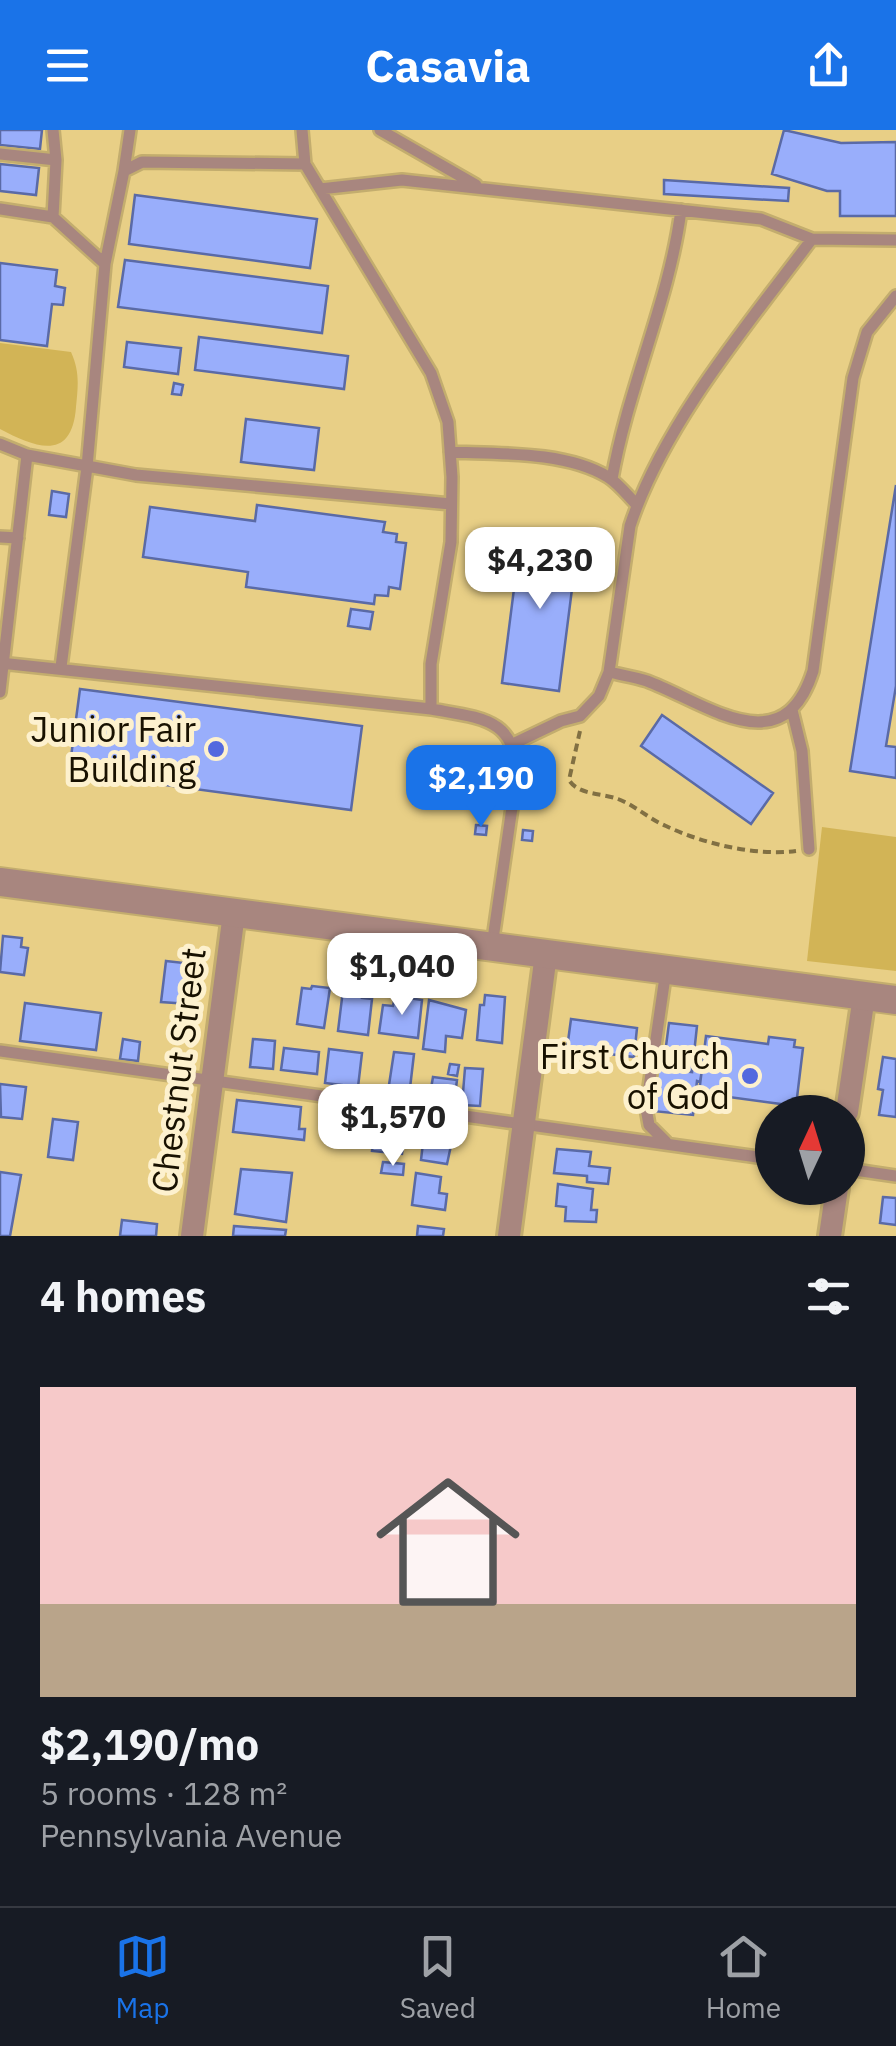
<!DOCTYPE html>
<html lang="en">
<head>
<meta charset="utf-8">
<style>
	:root { --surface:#171b24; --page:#242831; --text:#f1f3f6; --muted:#9ea1a6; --line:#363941; --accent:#1a73e8 }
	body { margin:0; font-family:"IBM Plex Sans",sans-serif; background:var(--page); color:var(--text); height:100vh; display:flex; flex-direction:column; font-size:38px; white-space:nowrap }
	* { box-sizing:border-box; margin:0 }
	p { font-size:32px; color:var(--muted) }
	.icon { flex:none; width:55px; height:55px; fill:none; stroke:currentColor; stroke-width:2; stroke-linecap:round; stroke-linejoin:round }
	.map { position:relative; height:1106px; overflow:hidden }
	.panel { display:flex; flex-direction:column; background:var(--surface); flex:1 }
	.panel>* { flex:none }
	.needle { width:65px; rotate:4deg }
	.tools { position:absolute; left:755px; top:965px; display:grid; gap:20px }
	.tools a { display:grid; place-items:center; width:110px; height:110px; border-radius:50%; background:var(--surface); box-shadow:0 2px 8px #0004; font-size:50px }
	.price { position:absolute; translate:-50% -85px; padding:0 22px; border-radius:20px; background:#fff; color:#222; font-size:32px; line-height:65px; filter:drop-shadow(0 2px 5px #0008) }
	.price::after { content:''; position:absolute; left:50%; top:60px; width:30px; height:22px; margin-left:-15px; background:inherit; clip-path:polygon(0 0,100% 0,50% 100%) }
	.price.on { background:var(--accent); color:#fff }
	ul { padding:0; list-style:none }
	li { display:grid; align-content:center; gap:20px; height:530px; padding:0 40px }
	li span { display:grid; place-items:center; height:310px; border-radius:0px; color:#555 }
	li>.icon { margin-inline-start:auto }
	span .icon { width:180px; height:180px; fill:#fffc; stroke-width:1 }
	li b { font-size:42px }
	h2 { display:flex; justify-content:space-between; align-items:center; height:120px; padding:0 40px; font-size:42px }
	header { display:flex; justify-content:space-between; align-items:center; height:130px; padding:0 40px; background:var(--accent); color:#fff; font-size:45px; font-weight:700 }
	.dock { display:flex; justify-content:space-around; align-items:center; height:140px; border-top:2px solid var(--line); background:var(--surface); font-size:28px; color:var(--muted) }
	.dock a { display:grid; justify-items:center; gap:5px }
	.dock .on { color:var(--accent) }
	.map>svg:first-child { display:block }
</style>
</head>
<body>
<header><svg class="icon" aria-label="menu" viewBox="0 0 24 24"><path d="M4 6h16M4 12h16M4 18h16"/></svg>Casavia<svg class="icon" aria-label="share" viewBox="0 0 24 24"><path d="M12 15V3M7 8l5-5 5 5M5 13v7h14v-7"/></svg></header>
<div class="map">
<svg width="896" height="1106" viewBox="0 0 896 1106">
	<rect width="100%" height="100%" fill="#e8cf86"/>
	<path fill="#d2b456" d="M0,213L71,222C80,242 78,256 76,277C72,332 36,318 0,299Z
		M822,697L896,707V841L807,831Z"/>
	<path fill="#99aefb" stroke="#5a6aa6" stroke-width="2.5" d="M0,0H42L40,19L0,15Z
		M784,0L841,13L896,12V86H840V61H827L772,44Z
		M0,34L39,38L36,65L0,61Z
		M664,50L789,58L788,71L664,64Z
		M135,65L317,89L310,138L129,114Z
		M125,130L328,156L322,203L118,177Z
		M0,133L57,140L55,156L65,158L63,175L52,174L47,216L0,210Z
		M199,207L348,226L344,259L195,240Z
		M127,212L181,218L178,244L124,237Z
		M174,253L183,255L181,265L172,264Z
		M246,289L319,298L314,340L241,332Z
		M896,355V556L886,616L896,617V648L850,641Z
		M52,361L69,364L66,387L49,385Z
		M257,375L385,392L383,402L397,404L396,412L406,413L400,459L389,457L388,466L375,465L374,474L246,457L248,442L143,427L150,377L255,391Z
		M521,404L578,412L559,561L502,553Z
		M351,479L373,482L370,499L348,496Z
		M80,559L362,596L351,680L69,642Z
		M662,585L773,663L751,694L641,616Z
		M476,695L487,696L486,705L475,704Z
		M523,700L533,701L532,711L522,710Z
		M3,806L22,808L21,817L28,818L24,845L0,842Z
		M166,831L193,834L189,874L161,872Z
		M312,856L330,858L324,898L297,894L302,858L311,859Z
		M343,860L363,862L362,868L372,869L368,905L338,901Z
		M485,865L505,867L502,913L477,910L480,875H484Z
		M395,866L422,870L418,908L379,903L383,875L393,876Z
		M429,870L466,880L462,908L446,906L445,922L423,919Z
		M25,873L101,883L96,920L20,911Z
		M571,889L637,898L634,927L567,919Z
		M669,893L697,896L692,942L663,939Z
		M706,906L768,914L769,907L795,910L794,917L803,918L796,976L699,963Z
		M123,909L140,912L138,931L120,929Z
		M253,909L275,911L273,939L250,937Z
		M284,918L319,922L317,944L281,940Z
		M329,919L362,923L358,957L325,953Z
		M394,922L414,924L410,958L389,955Z
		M883,927L896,929V987L879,985L883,960L878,959Z
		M648,933L664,935L663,939L692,942V939L702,940L700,952L697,951L693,985L652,981L654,959Z
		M450,934L459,935L457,946L448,944Z
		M465,938L483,939L480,976L462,975Z
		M433,947L457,950L454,973L429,970Z
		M0,954L26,957L22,989L1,987Z
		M237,970L301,977L299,999H305L304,1010L233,1002Z
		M332,982L355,985L351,1017L329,1015Z
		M53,989L78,992L73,1030L48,1027Z
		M425,995L455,997L447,1034L421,1030Z
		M375,997L405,1001L402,1024L372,1021Z
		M557,1019L591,1022L589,1036L610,1038L608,1054L587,1052V1046L554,1043Z
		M383,1032L404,1034L403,1045L381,1043Z
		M241,1039L292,1043L286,1092L235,1084Z
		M0,1042L21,1045L10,1106H0Z
		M416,1043L441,1047L439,1063L447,1064L445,1080L412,1075Z
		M558,1054L593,1059L591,1080H597L596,1092L565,1091L566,1077L556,1076Z
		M883,1067L896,1068V1095L880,1093Z
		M122,1090L157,1094L156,1106H120Z
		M234,1096L286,1100L285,1106H233Z
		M418,1096L444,1099L443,1106H417Z"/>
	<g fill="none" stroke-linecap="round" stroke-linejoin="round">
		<g stroke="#c3ad6e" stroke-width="16">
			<path id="service" d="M53,0L56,30L53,87
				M302,0L305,34L431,243L448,292L452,347L451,412L431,534V579
				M380,0L476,55
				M0,24L56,30
				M124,41L130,0
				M320,59L402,50L761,89L812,109L896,110
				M0,79L53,87L105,134
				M0,314L27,325L136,345L451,374
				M450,322C498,324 566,321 608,347C619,354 628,366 637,375
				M612,349C628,257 669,172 681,80
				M0,407L18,408
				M0,533L431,579C481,588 519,588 516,650L492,816
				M61,537L87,337L105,134L124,41L142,32L305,34
				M609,542C621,545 635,547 647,551C706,573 783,636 813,541L853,248L867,202L896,166
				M0,562L27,325
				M792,580L802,621L809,719
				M513,614L561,591L580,586L599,566L609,542L630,396C663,295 748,194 812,109
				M0,921L772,1029
				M666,1012L649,995L646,978L666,840
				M848,1039L896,1046"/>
		</g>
		<g stroke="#c3ad6e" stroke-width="28">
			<path id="minor" d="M847,982L864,866
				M192,1106L234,783
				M509,1106L546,824
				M830,1106L837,1058"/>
		</g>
		<g stroke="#c3ad6e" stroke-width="32">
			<path id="tertiary" d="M0,752L896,870"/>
		</g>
		<path stroke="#817043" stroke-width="4" stroke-dasharray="8 5" stroke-linecap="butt" d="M580,601L569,650C578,665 602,663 618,669C636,676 649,689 666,696C704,714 755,726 796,721"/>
		<use href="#service" stroke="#a8867f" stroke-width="11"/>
		<use href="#minor" stroke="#a8867f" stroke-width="22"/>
		<use href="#tertiary" stroke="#a8867f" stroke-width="28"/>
	</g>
	<g fill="#5369df" stroke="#fdf1ce" stroke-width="4">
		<circle cx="216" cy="619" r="10"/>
		<circle cx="750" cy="946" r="10"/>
	</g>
	<g text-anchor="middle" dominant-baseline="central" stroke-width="10" stroke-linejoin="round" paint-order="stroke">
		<g font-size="35" fill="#181100" stroke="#fdf1ce" text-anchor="end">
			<text x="196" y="599">Junior Fair<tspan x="196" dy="40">Building</tspan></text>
			<text x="730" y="926">First Church<tspan x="730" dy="40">of God</tspan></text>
		</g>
		<g font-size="35" fill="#181100" stroke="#fdf1ce">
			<text transform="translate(178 940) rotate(-83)">Chestnut Street</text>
		</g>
	</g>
</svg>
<div class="tools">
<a><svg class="needle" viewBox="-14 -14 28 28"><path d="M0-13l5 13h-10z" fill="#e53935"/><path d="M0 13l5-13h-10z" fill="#9ea1a6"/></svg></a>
</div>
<b class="price" style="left:540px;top:482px">$4,230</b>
<b class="price on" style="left:481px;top:700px">$2,190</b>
<b class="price" style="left:402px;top:888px">$1,040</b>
<b class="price" style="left:393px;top:1039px">$1,570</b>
</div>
<section class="panel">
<h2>4 homes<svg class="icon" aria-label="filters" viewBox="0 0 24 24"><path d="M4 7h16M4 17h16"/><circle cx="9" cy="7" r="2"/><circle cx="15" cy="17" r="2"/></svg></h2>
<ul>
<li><span style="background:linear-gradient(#f6c9c9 70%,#b9a48a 0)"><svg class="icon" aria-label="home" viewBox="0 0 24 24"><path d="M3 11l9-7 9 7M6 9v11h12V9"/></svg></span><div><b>$2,190/mo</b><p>5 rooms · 128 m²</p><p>Pennsylvania Avenue</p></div></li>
</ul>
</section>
<nav class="dock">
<a class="on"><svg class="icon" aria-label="map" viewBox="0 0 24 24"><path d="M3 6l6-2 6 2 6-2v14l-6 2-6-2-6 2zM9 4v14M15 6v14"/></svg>Map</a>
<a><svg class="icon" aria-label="saved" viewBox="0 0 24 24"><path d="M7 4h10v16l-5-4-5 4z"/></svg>Saved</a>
<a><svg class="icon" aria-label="home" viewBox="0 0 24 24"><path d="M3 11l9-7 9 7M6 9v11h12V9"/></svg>Home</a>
</nav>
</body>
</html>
